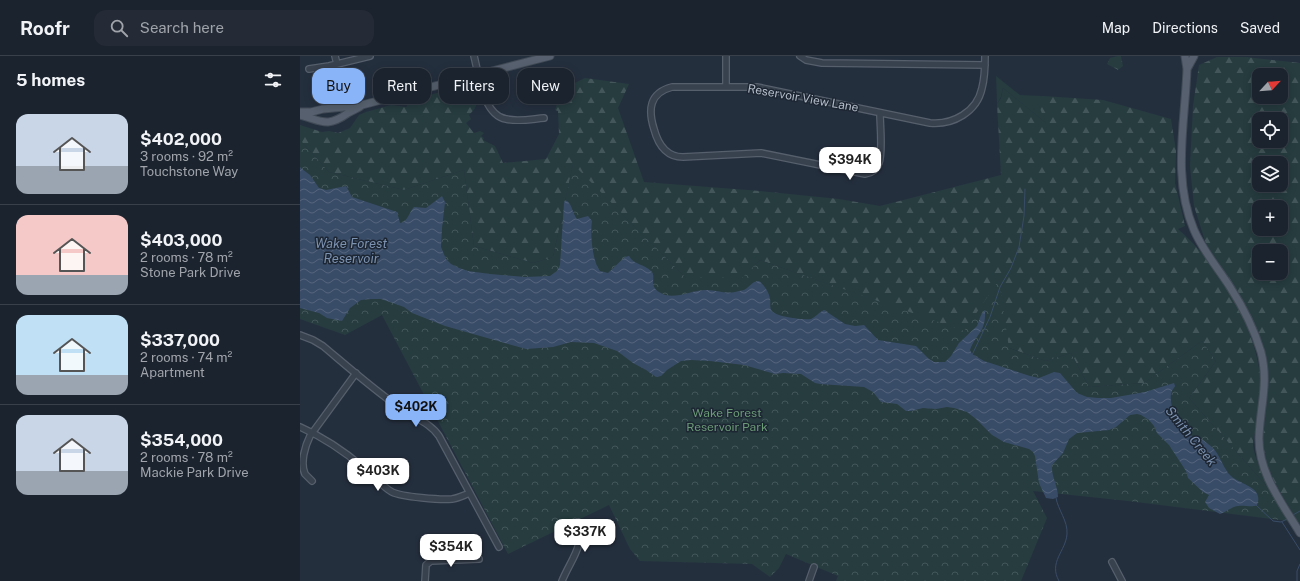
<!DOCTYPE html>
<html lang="en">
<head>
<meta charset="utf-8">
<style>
	:root { --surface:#1b232e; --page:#242b36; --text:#f1f3f6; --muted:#a0a4aa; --line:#39404a; --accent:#8ab4f8 }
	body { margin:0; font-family:"Public Sans",sans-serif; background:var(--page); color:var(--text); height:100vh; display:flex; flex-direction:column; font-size:15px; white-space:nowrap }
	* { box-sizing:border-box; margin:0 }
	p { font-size:13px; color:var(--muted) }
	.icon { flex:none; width:22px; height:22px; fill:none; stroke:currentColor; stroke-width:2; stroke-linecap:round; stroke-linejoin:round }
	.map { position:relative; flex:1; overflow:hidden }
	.panel { display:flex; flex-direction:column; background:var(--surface); width:300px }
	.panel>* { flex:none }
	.guide { position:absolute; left:12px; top:12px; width:380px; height:36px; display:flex; gap:8px }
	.needle { width:26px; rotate:64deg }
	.buttons { position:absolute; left:952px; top:12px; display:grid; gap:8px }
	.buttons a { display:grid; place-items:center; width:36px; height:36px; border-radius:8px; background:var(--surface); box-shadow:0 2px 10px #0003,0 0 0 1px var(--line); font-size:20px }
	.price { position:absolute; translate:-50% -34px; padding:0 9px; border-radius:8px; background:#fff; color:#222; font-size:13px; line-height:26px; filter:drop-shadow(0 1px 2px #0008) }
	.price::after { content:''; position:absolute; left:50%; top:24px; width:12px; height:9px; margin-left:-6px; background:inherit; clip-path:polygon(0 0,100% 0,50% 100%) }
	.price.on { background:var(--accent); color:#111 }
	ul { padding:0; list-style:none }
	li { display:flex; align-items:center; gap:12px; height:100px; padding:0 16px }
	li+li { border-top:1px solid var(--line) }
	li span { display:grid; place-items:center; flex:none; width:112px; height:80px; border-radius:12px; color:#555 }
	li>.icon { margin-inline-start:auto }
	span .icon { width:48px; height:48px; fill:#fffc; stroke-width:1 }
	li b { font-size:17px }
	h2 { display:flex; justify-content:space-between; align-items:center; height:48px; padding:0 16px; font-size:17px }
	.pill { padding:0 14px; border-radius:12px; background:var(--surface); box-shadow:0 2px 10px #0003,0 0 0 1px var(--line); font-size:14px; line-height:36px }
	.pill.on { background:var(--accent); color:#111 }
	header { display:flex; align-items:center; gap:24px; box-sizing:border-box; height:56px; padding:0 20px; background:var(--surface); border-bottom:1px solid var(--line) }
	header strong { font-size:19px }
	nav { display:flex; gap:22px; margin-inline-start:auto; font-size:14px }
	.search { width:280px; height:36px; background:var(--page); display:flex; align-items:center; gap:10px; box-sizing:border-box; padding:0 14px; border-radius:12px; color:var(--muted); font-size:15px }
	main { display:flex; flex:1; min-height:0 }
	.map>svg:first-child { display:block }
</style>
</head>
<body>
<header>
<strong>Roofr</strong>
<div class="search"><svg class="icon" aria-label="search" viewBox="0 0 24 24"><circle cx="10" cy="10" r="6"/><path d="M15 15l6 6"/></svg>Search here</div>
<nav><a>Map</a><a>Directions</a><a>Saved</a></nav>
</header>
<main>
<section class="panel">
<h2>5 homes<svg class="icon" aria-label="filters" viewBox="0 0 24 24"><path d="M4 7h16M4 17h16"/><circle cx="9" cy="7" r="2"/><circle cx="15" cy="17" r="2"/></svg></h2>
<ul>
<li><span style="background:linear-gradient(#c9d6e8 65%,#9aa5b1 0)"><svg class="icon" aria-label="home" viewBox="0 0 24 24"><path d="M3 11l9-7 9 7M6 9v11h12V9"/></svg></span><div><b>$402,000</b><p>3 rooms · 92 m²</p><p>Touchstone Way</p></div></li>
<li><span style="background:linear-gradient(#f6c9c9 75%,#9aa5b1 0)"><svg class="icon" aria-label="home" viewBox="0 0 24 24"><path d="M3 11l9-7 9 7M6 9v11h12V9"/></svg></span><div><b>$403,000</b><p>2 rooms · 78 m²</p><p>Stone Park Drive</p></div></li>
<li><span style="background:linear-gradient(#bfe0f5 75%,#9aa5b1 0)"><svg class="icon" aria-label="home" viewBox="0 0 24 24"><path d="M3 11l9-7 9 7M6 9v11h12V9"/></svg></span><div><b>$337,000</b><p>2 rooms · 74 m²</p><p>Apartment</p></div></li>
<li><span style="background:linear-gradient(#c9d6e8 70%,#9aa5b1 0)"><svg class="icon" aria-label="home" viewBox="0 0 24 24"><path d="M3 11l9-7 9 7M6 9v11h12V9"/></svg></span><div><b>$354,000</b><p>2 rooms · 78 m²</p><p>Mackie Park Drive</p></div></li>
</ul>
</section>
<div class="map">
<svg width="1000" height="525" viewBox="0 0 1000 525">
	<defs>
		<pattern id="forest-firs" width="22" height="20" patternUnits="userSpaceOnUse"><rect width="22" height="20" fill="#263c3f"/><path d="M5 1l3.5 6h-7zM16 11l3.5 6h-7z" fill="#435659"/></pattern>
		<pattern id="park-crowns" width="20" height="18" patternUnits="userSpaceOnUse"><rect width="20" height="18" fill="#263c3f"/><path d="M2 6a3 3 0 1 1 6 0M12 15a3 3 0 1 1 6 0" fill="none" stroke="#435659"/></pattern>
		<pattern id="water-waves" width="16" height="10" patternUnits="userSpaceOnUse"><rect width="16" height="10" fill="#394c67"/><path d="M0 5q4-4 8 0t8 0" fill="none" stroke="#53647b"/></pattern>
	</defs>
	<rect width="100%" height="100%" fill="#242f3e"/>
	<path fill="#263c3f" d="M696,20L720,39L743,40L737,44L747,68L703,32L701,41L697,48Z"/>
	<path fill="url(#forest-firs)" fill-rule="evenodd" d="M917,1H946L1000,7V469L975,428L966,410L962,390L965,307L933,229L906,188L894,150L890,110L893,50L899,9ZM959,19H981V41H959ZM959,63H981V85H959ZM959,107H981V129H959ZM959,151H981V173H959ZM959,195H981V217H959Z
		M285,22L329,28L318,52L344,126L460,135L539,143L580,150L701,119L697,48L701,42L703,32L746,67L736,43L743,40L803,44L871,63L876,95L875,127L885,170L878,173C916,205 955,270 960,319C961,336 958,354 956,371C955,377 953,383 953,389C955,410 975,439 986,457L984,458L971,435L889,342L916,305L902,285L844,327L789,331L771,297L746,305L460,204L443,222H386L273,109L253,201L233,207L174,190L164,114L104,134L29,116L0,84V69L22,76L29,75L38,77L50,72L59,59L66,56L91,49L106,51L111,45L117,47L133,38L161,31L175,35C178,46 178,51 169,59L171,63L166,67L174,77L180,75L184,77L181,80L184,82L183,84L195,90L203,107L246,103L259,78L258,55L255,54L262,33Z"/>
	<path fill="url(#park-crowns)" d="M818,0H821L823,10L818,14L807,8L810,2Z
		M0,84L29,116L104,134L164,114L174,190L233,207L253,201L273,108L386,222H442L460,204L664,275L699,224L709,292L746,305L771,297L789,331L844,327L902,285L916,305L889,342L971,435L988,465L828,445L733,435L747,462L721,525H536L538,520L486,498L479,512L470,521L452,508L340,505L330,493L309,449L208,498L82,259L45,279L0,263Z"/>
	<path fill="url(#water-waves)" d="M0,111L2,113L10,119L19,132L26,134L46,130L52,141L97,156L100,167C108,166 109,156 114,151L126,152L142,140L145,146L142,172L141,191L146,203L151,208L159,212L168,215L190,218L225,221L250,220L257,215L260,209L264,147L265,144C272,146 272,157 277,163L288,160L292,165C290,177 292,205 300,215L308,217L325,201L329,200C334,209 344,208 351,215C357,220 348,229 359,236C373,246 392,233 407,234C417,234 424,238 435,236C437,235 441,235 444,234C450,231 452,225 459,225C464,229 469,236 470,243C471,247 469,252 472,255C476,261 504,264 511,263C516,261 519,256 524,254L545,268L555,270L564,269L578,284L616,290L629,303L634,306H645L651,300L659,287L677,270L681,259L685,254C686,277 677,276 670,294L672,298L684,305L730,320L739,322L754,316L760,317L777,337L787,341L798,342H811L845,336L874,327L875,330C875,331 872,334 872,335C867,345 878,371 886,377C891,380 896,381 901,383C905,385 909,389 913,392C921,401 924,414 931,420C941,429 964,431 957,449C952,452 945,449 938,450C931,451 926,456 920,458L909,452L905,446L909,439L903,436L888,422L886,415L869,389L857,377L854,370L849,364L841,359L837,358L830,359L816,371L809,374L777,377L769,383L763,397L752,409C751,420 758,430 758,441L753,443L746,442L739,427L735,400L733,396L729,393L704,386L692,379L676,363L667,356L654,352L647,351L636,353L623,352L611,355H606L597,348L581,346L573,336L564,331L520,328L515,327L501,318L483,317L475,318L444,309L410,305L391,304L381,305L367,314L361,320L356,321L346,314L333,307L317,295L294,287L271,286L253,291L226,293L145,270L112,257L104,251L81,243H71L61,244L50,252L42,265L27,262L19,257L0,252Z"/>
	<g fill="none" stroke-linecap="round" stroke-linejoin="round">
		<path stroke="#394c67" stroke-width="1" d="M672,299L690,261L700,231L711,212L719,191L724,160L725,133
			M756,442C758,454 768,465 767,478C766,495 748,506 759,525
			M956,449L973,465L981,466L987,463
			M993,459L1000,455
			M982,466L1000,494
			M997,525V515L1000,508"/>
		<g stroke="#565f6c" stroke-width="8">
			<path id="minor" d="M35,0L37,8
				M174,0C179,19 183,59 206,63C218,66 232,63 244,62
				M426,0V31
				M500,0L506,4L522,7L685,9
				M9,13L29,10L70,0
				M580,57C580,70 583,96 579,107C577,114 572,117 565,118L461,97L383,101C366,101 358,88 354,73C348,54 349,37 372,31H457L630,67C653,69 677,56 682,32C685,21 685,10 685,0
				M0,279L13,284L23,290C48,311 73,333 100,352C113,362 130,366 139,380L199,491
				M0,371C23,381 45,396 64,412C74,419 81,430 92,436C102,441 141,444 152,443C159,442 164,439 170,437
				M12,425C10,423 7,420 5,418C0,407 5,390 10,380L56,317
				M812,506L822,525
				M125,525L126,509L131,505L179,503
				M262,525C271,503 285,490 278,466
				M509,525L514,511"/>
		</g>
		<g stroke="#414a57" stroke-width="9">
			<path id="major" d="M885,0L887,13C885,67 872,123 894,174C903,195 918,212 930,231C943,251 954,273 961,296C969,327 960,351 959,381C958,417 982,447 1000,477
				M887,13L894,0
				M0,56H11L23,53L44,51L58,48L62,49L250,0
				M0,59C22,65 27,72 48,57C53,54 58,53 62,49"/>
		</g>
		<use href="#minor" stroke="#38414e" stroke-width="5.5"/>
		<use href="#major" stroke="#56606e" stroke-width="7"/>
	</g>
	<g text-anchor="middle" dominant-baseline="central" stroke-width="3" stroke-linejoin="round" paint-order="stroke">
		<g font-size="12" fill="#b4bcc9" stroke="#1d2633">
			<text transform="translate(503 42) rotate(10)">Reservoir View Lane</text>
		</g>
		<g font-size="12" fill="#6b9a76" stroke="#1d2633">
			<text x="427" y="357">Wake Forest<tspan x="427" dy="14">Reservoir Park</tspan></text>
		</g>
		<g font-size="13" font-style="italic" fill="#7c92b1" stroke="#1d2633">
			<text x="51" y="187">Wake Forest<tspan x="51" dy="15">Reservoir</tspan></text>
			<text transform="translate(891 380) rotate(51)">Smith Creek</text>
		</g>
	</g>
</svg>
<div class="buttons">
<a><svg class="needle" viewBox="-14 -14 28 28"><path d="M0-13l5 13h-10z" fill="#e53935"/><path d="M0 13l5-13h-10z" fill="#a0a4aa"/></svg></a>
<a><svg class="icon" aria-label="locate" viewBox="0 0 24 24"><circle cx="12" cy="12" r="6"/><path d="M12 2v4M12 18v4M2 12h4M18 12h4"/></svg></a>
<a><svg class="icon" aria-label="layers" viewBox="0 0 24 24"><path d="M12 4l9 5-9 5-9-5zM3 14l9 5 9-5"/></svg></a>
<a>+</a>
<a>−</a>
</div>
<b class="price" style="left:550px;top:125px">$394K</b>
<b class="price on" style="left:116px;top:372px">$402K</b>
<b class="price" style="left:78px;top:436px">$403K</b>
<b class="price" style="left:285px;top:497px">$337K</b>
<b class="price" style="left:151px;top:512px">$354K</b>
<div class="guide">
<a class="pill on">Buy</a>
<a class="pill">Rent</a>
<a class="pill">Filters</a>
<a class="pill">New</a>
</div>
</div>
</main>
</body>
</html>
